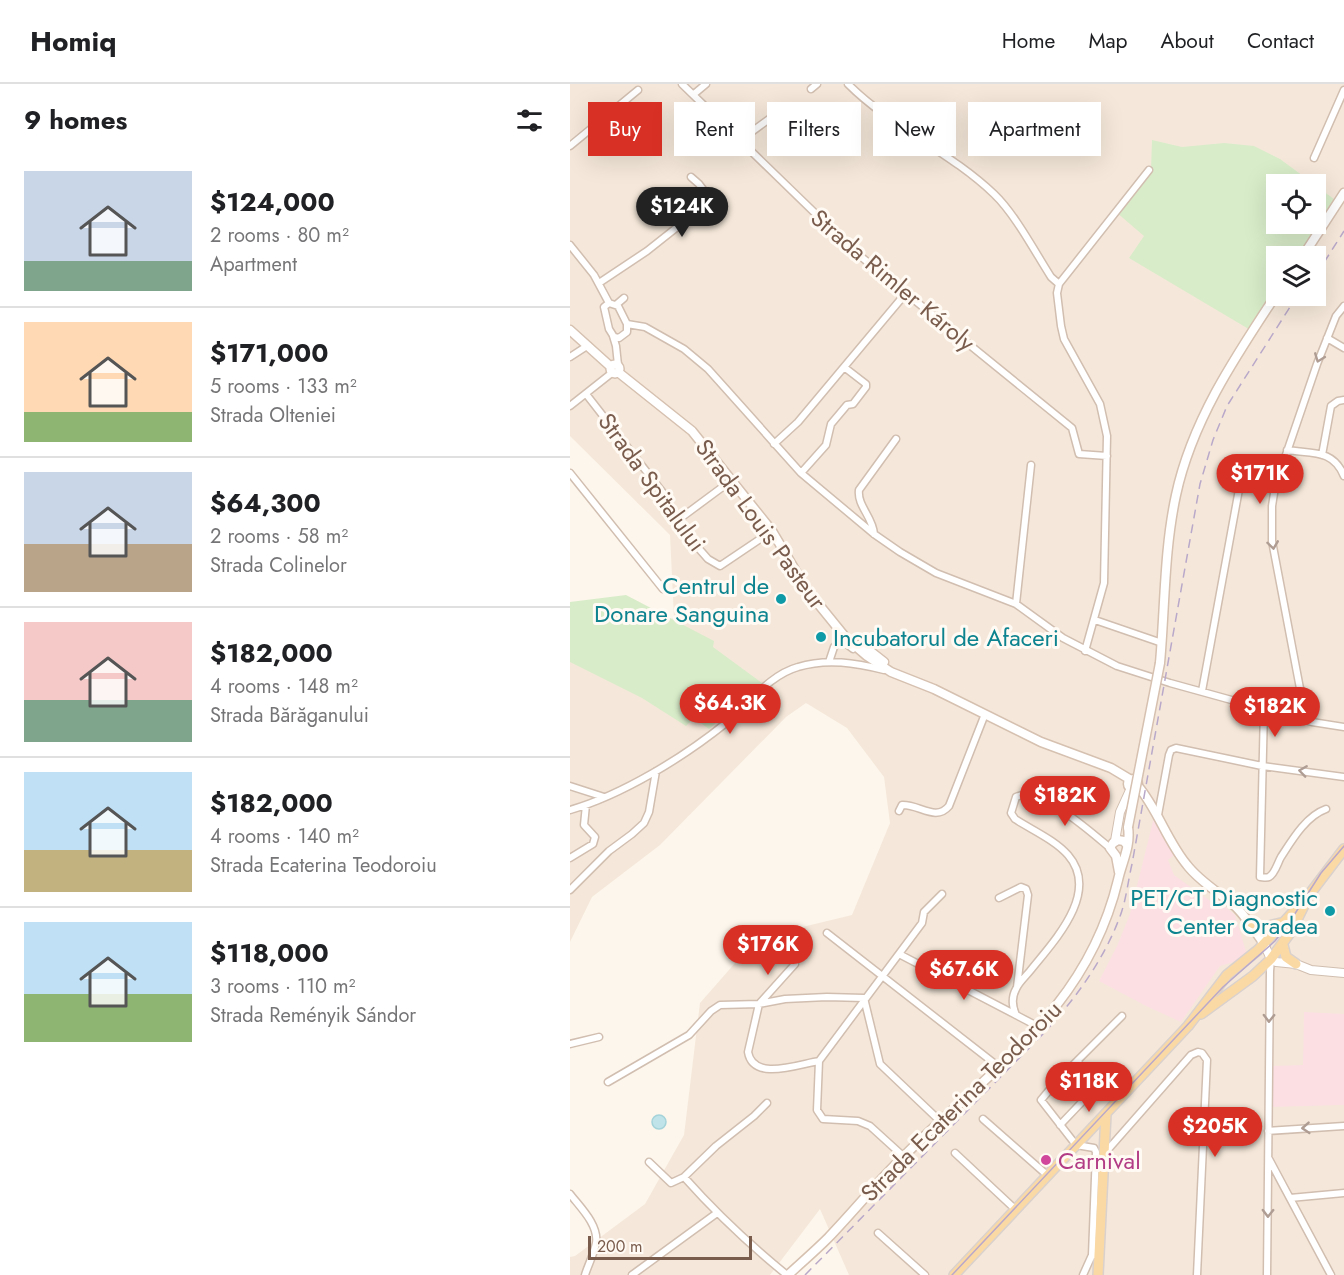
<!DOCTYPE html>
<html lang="en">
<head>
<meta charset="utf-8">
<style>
	:root { --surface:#fff; --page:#f2f2f2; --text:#202124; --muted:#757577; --line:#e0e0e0; --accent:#d93025 }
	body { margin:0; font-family:Jost,sans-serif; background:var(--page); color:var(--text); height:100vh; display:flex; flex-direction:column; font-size:22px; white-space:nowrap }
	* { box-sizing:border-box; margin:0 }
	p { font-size:20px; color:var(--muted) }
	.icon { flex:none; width:33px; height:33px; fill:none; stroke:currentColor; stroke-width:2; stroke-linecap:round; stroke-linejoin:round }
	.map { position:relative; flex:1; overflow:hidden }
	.sheet { display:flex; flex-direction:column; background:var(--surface); width:570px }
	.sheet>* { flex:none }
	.top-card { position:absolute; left:18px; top:18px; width:570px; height:54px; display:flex; gap:12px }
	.fabs { position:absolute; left:696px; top:90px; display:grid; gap:12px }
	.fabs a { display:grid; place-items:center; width:60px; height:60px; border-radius:0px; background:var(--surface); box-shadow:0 6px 24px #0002; font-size:30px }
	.scale { position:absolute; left:18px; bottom:15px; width:164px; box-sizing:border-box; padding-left:6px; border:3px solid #7a5c4d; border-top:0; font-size:16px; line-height:21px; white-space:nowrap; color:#7a5c4d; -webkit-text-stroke:4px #fffaf3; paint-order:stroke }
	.price { position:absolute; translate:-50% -51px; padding:0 14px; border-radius:21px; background:var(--accent); color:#fff; font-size:20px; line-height:39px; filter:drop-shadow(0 2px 3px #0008) }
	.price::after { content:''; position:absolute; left:50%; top:36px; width:18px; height:14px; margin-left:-9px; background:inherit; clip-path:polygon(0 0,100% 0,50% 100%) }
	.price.on { background:#222; color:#fff }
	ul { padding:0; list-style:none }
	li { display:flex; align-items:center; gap:18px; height:150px; padding:0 24px }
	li+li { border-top:2px solid var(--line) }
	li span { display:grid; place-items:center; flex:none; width:168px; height:120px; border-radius:0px; color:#555 }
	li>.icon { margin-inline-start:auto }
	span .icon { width:72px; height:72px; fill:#fffc; stroke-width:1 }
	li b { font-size:26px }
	h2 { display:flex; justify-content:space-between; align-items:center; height:72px; padding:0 24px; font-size:26px }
	.pill { padding:0 21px; border-radius:0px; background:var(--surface); box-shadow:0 6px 24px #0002; font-size:21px; line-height:54px }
	.pill.on { background:var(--accent); color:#fff }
	header { display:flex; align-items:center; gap:36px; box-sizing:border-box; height:84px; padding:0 30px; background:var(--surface); border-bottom:2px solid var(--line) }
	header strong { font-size:28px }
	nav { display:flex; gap:33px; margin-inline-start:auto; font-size:21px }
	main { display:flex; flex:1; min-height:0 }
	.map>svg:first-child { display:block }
</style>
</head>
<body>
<header>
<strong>Homiq</strong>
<nav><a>Home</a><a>Map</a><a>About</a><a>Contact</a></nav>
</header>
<main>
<section class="sheet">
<h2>9 homes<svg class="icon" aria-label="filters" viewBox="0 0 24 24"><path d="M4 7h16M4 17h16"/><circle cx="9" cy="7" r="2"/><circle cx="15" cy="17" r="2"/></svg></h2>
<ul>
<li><span style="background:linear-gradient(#c9d6e8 75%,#7fa58c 0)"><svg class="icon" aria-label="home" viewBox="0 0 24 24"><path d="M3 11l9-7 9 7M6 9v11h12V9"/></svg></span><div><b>$124,000</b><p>2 rooms · 80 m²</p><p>Apartment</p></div></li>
<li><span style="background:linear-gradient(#ffd9b3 75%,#8fb573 0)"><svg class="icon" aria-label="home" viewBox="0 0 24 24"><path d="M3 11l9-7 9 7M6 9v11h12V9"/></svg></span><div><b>$171,000</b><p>5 rooms · 133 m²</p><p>Strada Olteniei</p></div></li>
<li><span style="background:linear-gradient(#c9d6e8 60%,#b9a48a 0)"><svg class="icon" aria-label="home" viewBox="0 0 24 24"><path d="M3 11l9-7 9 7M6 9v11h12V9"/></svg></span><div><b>$64,300</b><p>2 rooms · 58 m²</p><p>Strada Colinelor</p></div></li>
<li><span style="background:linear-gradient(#f6c9c9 65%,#7fa58c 0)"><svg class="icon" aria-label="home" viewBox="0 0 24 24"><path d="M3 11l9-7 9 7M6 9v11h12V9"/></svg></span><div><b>$182,000</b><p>4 rooms · 148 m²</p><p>Strada Bărăganului</p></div></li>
<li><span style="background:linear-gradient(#bfe0f5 65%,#c2b280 0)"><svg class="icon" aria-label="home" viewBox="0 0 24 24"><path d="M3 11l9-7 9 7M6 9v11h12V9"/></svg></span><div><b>$182,000</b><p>4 rooms · 140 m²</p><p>Strada Ecaterina Teodoroiu</p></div></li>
<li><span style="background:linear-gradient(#bfe0f5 60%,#8fb573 0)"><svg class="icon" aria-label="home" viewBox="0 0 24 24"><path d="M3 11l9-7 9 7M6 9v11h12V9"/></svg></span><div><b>$118,000</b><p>3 rooms · 110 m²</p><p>Strada Reményik Sándor</p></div></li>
</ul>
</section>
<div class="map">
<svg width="774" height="1191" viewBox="0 0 774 1191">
	<rect width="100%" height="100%" fill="#fdf6ec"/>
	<path fill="#f5e8da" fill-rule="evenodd" d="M0,0H774V1191H279L250,1125L200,1191H0V1173L5,1172L75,1120L114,1051L130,919L187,854L282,831L320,739L314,693L277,644L236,619L216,633L90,761L22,813L0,858V571L65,544L104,534L100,451L0,352ZM706,100H746V140H706ZM706,172H746V212H706Z"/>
	<path fill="#fbdfe3" d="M584,733L604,771L598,776L604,791L643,819L646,815L665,831L678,874L650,882L611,938L576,922L529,897L547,862L560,830Z
		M734,928L774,930V1021L698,1023V982L733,981Z"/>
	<path fill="#d8ecc9" d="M582,56L612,63L654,59L684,62L710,75L744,100H706V140H746V102L768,118L733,172H706V211L682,247L559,174L574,152L546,128L581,86Z
		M56,511L144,557L143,563L192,599L139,645L124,634L116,642L72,614L0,578V518Z"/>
	<path fill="#bfe3e8" stroke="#a5d3da" stroke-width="1.5" d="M82 1038a7 7 0 1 1 14 0a7 7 0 1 1-14 0Z"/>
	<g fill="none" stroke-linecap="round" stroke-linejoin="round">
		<g stroke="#d1beb0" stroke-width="9">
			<path id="minor" d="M112,0L284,167L502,344L509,370L537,372
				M278,0C321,43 380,68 424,110C445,130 465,168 481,193L489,200
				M241,5L247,0
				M124,10L136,0
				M169,57L202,33
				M0,62L68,6
				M744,74L774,6
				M0,161L24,191L39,219
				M29,199L77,167L130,125L138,112L129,100L121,93
				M39,219L48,222L57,240V248L49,254L44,253L39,245L34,223Z
				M47,220L54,214
				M57,240L75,243L114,265L138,285L231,389L304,450L330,468L366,489L446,520L493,554L547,582L600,599L694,625L742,638L774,643
				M43,252L46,262L48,281
				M757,254L774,264
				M0,273L17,262
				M16,310L94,410L95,421L98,428L104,432L116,450L138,475L150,482L202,447
				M0,322L43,288
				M204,360L228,338L336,209
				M717,366C742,370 763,365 774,392
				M752,371L761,322L768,317L774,316
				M0,389L93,505
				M231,389L256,361L261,340L277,321L283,320L296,303V300L274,283
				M108,436L162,396
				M304,450C303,433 287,422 289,406L326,355
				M446,520L461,381
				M525,536L592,559
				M515,567L534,499L537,352L530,320L494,255L491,242L487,209L489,200L579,86
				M259,578L264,563L269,558H274L283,565
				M632,607L672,389
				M694,625L690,793C692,793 697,794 699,793C705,790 708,778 711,773C722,756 736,732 756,725
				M736,636L702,457V422L705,403L747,280L766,232L774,222
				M0,702L34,713
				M0,726C52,711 114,673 156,639C179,620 199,591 228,583C257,574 286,579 314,586
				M329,727L332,721C349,720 366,738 379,722L415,630
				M588,731L599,671L601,666L606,664L692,682L774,693
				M0,774L23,760L25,753L14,741L16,721
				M0,806L39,767L62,750L74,739L79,728L86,687
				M429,814L451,803L456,805L458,811L447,903
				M257,849L429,983
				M329,870L469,943
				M225,880L189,920L178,968C183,998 229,980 249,977L247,1026L253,1035L288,1037L300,1042L333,1072
				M446,931C442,922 441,914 446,905C449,898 456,892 460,887C483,858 531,809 498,771C485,756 462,746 445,735L441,729L446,713C469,701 522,749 540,764
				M0,960L29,953
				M249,977L352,839L354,828L372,810
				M507,977L547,1017
				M38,998L119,951L141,927L150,921L189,920L215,915L257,913L294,914L310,980L370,1037
				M413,1035L477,1091
				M490,1041L529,1000
				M698,1047L774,1042
				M385,1069L446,1126
				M699,1075L761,1191
				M79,1078L101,1099L114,1093C146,1129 180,1161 217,1191
				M527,1078L621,971L628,968L632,969L637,976L627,1191
				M114,1093L146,1062L184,1032L197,1019
				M0,1110C10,1123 29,1141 26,1159C24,1170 18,1181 15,1191
				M720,1114L774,1109
				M308,1149L355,1191
				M522,1171L526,1068L524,1064L506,1061L471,1016L486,998L552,932
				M62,1191L147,1129
				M513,1191L522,1171H525
				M697,1191L700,887L701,876"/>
		</g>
		<g stroke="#d1beb0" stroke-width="10">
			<path id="tertiary" d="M545,757L550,728L561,704
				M694,860L701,875L706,878L726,880L741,886L774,889"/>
		</g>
		<g stroke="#d6c0b0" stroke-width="11">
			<path id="secondary" d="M733,172L774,109
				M0,246L41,283
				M40.5 285a4.5 4.5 0 1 1 9 0a4.5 4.5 0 1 1-9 0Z
				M48,288L122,347L202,447L237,506L276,554L297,572L321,588L364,605L471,658L541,684L561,696
				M291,560L314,578
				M590,579C595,523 594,466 606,411C622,337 665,273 706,211
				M558 700a5 5 0 1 1 10 0a5 5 0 1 1-10 0Z
				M568,702C588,726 597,757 617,781C630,798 650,809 666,823C677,834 685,847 694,860
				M549,788L546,772L540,764L543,759L548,756L554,757L557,761
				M218,1191C231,1179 245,1167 258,1154C284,1127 308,1097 335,1071C423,983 517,925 548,796C552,778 561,762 558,743"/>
		</g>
		<g stroke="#dad1cd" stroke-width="12">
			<path id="primary" d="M680,838L691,844L711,839
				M713,861L716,873L726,880
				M631,930L683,892L701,875L722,846L739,811L774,765
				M384,1191L618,942L657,891L688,866L739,811
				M528,1191L536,1030"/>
		</g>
		<use href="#minor" stroke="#fff" stroke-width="6"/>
		<use href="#tertiary" stroke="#fff" stroke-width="8"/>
		<use href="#secondary" stroke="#fff" stroke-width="8"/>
		<use href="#primary" stroke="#fbd9a5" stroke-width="9"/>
		<path stroke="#b9a8c9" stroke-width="1.5" d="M382,1191L653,903L705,857L717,842L751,789L774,762"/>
		<path stroke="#b9a8c9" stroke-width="1.5" stroke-dasharray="9 6" stroke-linecap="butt" d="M746,191L774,147
			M235,1191L475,948C505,915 533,877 549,835C556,818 558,797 562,780L630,400L643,356L657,322L727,212"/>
		<g stroke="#d6c0b0" stroke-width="11" stroke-linecap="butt">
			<path id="secondary-bridge" d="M558,743L590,579"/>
		</g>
		<use href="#secondary-bridge" stroke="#fff" stroke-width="8"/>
	</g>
	<defs><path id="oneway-chevron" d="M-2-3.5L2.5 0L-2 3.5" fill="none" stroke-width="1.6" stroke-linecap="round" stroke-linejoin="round" transform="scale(1.5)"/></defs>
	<g stroke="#af9d94">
		<use href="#oneway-chevron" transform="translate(749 274) rotate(111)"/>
		<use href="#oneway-chevron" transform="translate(703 461) rotate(82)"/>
		<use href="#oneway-chevron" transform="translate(733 687) rotate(-172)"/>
		<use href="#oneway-chevron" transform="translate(699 934) rotate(91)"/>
		<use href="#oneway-chevron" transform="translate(736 1044) rotate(176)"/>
		<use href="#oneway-chevron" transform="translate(698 1129) rotate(91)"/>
	</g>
	<g fill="#0f9aa8" stroke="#fffaf3" stroke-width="2">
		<circle cx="211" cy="515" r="6"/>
		<circle cx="251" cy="553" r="6"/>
		<circle cx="760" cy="827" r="6"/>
	</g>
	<circle fill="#d1479c" stroke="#fffaf3" stroke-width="2" cx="476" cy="1076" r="6"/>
	<g text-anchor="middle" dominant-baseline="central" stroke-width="6" stroke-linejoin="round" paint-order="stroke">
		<g font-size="24" fill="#7a5c4d" stroke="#fffaf3">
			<text transform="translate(323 196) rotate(40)">Strada Rimler Károly</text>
			<text transform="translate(82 398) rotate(54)">Strada Spitalului</text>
			<text transform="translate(191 440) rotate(54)">Strada Louis Pasteur</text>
			<text transform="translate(391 1017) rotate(-45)">Strada Ecaterina Teodoroiu</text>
		</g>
		<g font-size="24" fill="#0d838f" stroke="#fffaf3" text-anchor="end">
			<text x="199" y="501">Centrul de<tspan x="199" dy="28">Donare Sanguina</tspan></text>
			<text x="263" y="553" text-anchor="start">Incubatorul de Afaceri</text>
			<text x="748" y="813">PET/CT Diagnostic<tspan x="748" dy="28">Center Oradea</tspan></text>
		</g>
		<g font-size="24" fill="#b23c85" stroke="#fffaf3" text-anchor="start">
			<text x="488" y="1076">Carnival</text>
		</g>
	</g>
</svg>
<div class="fabs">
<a><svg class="icon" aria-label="locate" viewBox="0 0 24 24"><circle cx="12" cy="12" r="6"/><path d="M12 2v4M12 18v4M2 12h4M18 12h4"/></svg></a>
<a><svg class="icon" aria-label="layers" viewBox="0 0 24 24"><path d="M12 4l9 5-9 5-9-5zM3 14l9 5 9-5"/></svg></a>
</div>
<div class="scale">200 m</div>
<b class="price on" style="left:112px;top:154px">$124K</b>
<b class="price" style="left:690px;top:421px">$171K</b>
<b class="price" style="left:160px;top:651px">$64.3K</b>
<b class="price" style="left:705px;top:654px">$182K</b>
<b class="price" style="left:495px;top:743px">$182K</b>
<b class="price" style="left:198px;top:892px">$176K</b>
<b class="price" style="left:394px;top:917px">$67.6K</b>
<b class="price" style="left:519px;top:1029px">$118K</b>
<b class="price" style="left:645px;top:1074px">$205K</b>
<div class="top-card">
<a class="pill on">Buy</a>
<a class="pill">Rent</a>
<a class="pill">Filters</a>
<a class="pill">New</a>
<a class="pill">Apartment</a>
</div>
</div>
</main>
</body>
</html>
